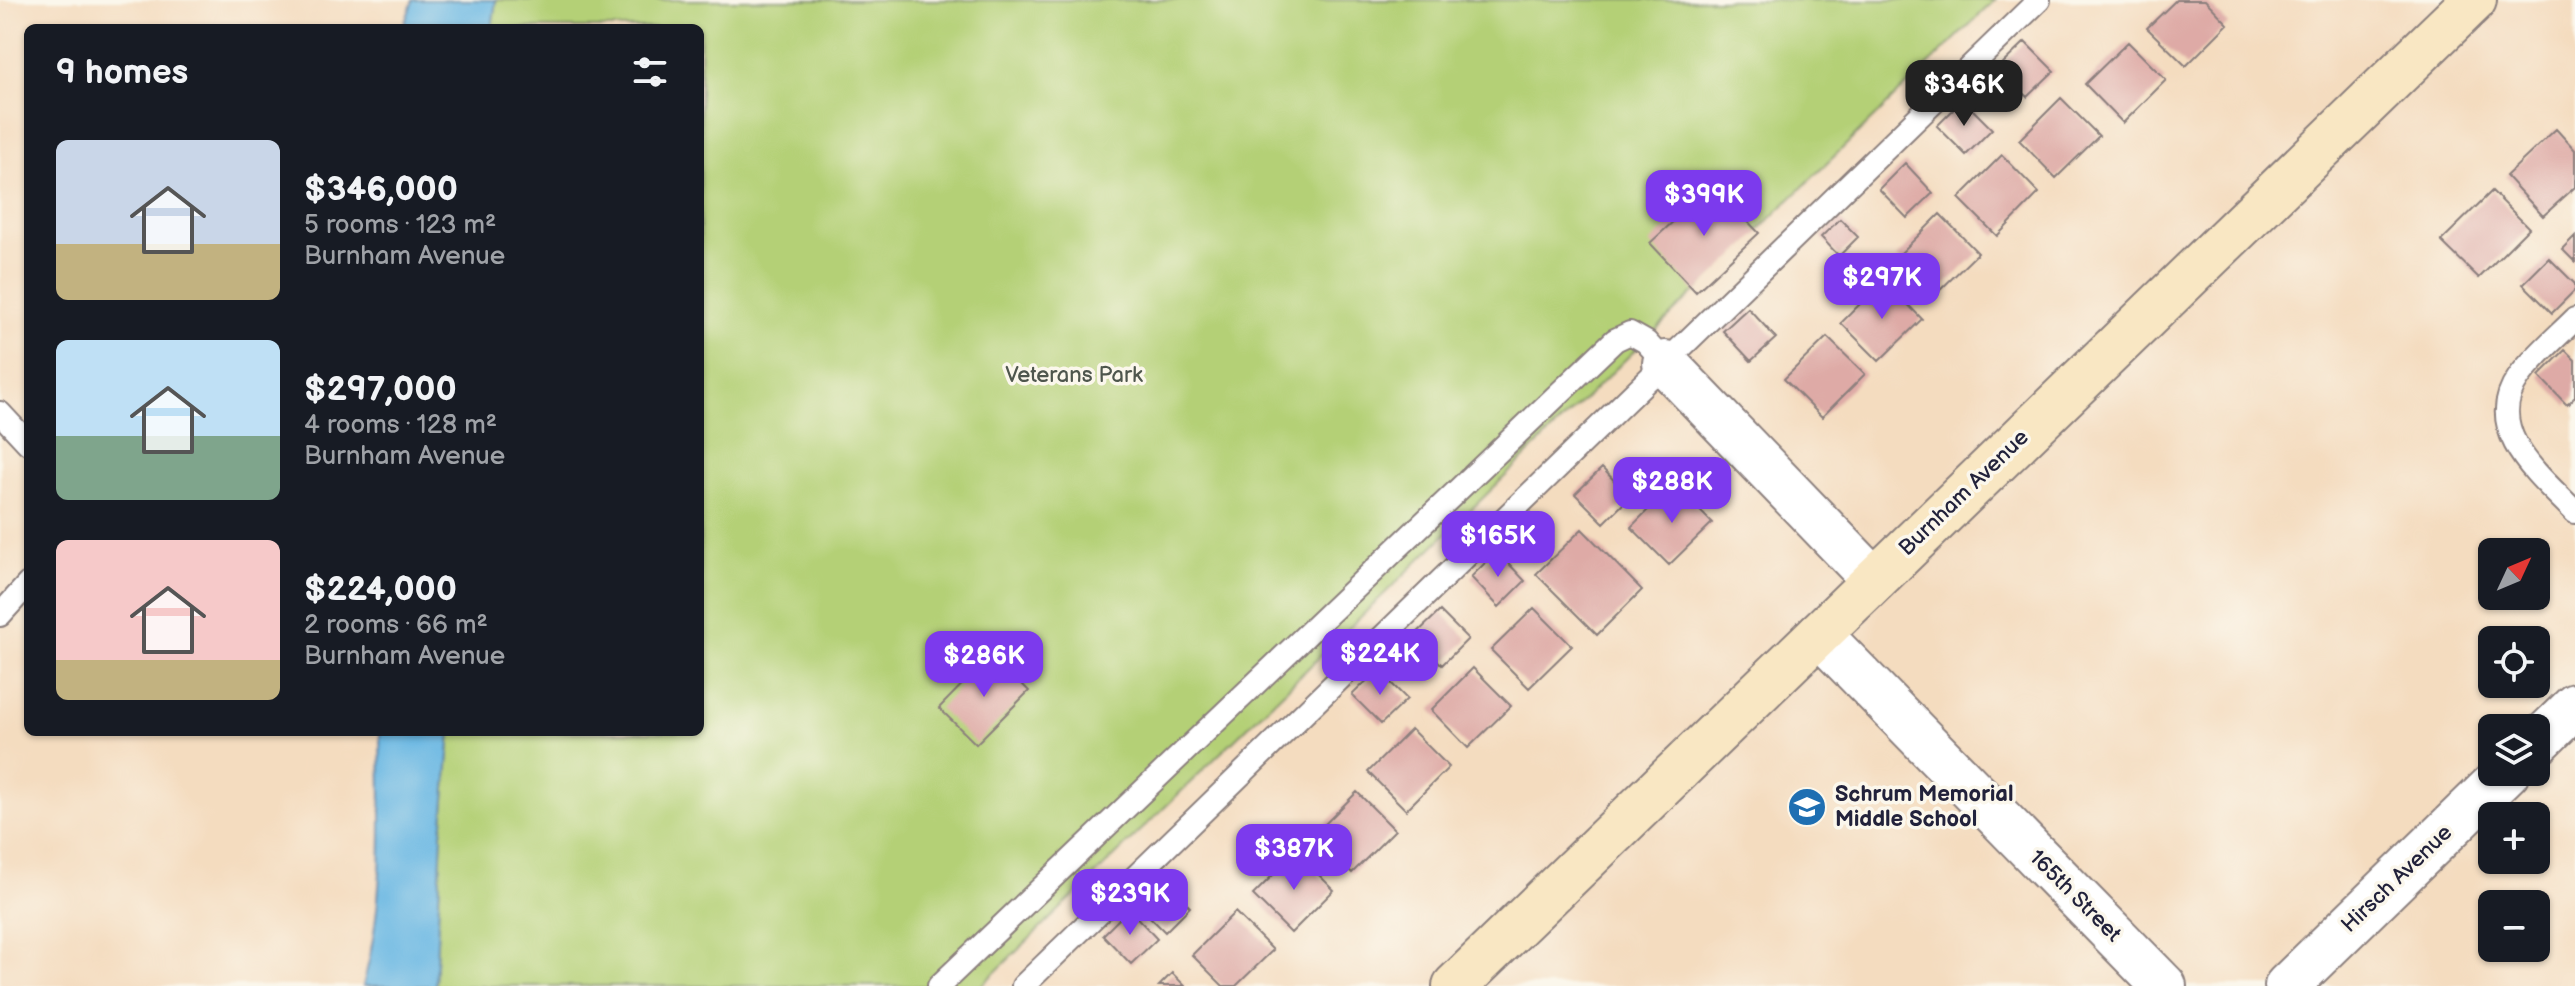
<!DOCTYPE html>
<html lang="en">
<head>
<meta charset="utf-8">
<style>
	:root { --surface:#171b24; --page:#242831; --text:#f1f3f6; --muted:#9ea1a6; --accent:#7c3aed }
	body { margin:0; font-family:"Balsamiq Sans",sans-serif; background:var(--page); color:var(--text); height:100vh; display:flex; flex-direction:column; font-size:30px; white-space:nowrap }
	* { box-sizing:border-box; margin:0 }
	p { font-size:26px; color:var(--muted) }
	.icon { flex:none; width:44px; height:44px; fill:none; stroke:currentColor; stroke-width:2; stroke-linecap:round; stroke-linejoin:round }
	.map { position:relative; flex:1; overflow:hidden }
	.side { position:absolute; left:24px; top:24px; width:680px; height:712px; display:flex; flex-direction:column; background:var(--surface); border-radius:12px; box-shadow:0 2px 6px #0004 }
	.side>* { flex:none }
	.needle { width:52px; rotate:46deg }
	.controls { position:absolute; left:2478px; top:538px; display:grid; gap:16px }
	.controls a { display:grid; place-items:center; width:72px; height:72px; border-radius:12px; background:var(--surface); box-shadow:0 2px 6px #0004; font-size:40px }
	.price { position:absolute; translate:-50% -68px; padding:0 18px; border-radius:16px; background:var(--accent); color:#fff; font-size:26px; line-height:52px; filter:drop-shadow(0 2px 4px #0008) }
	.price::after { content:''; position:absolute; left:50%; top:48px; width:24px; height:18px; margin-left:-12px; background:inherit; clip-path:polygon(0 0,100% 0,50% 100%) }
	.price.selected { background:#222; color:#fff }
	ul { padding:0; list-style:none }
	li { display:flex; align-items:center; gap:24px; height:200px; padding:0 32px }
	li span { display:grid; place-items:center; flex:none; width:224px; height:160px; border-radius:12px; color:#555 }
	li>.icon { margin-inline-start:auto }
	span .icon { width:96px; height:96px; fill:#fffc; stroke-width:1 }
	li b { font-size:34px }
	h2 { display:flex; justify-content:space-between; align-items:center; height:96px; padding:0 32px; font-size:34px }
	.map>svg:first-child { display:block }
</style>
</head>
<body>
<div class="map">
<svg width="2575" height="986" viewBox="0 0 2575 986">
	<rect width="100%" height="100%" fill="#fbf7ec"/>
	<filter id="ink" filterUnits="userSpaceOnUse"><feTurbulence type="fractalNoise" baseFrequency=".0125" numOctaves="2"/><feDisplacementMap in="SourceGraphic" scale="16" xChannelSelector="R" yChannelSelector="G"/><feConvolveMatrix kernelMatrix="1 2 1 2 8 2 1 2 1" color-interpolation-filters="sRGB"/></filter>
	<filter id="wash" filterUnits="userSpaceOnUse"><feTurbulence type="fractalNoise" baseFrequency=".006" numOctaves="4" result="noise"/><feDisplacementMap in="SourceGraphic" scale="32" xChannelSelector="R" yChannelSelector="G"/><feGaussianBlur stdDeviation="1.8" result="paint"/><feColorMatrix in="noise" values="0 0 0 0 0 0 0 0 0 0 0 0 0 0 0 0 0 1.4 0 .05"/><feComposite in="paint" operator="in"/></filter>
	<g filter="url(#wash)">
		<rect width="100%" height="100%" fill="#f4dcbf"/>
		<path fill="#b4d076" stroke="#6b7958" stroke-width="2" d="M496,0H1995L981,986H435L442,834L451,732H700V28H492Z"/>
		<path fill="#69b7e3" stroke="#466c8f" stroke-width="2" d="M413,0H496L492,28H403Z
			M380,732H451L442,834L435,986H363C386,900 381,820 380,732Z"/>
		<g id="blocks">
			<path fill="#deaaa6" d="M2176,0H2205L2228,24L2186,66L2147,28Z
				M2025,42L2054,71L2027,97L1998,68Z
				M2128,42L2166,80L2123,123L2085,84Z
				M2061,98L2099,136L2056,178L2019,140Z
				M1963,100L1992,129L1966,155L1937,126Z
				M2556,129L2575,150V187L2543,216L2506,176Z
				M2002,155L2039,193L1997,236L1959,198Z
				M1905,163L1933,193L1907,218L1879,189Z
				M1713,185L1759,233L1696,292L1650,243Z
				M2492,191L2529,228L2479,278L2441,241Z
				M1940,214L1978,253L1935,295L1897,257Z
				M1840,219L1858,237L1839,256L1821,237Z
				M2575,236V262L2562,249Z
				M2549,258L2575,284V290L2552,313L2523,284Z
				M1884,280L1922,319L1879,361L1841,323Z
				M1748,308L1776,338L1751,361L1723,331Z
				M1827,337L1865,374L1822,417L1784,379Z
				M2565,350L2575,360V397L2567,405L2539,376Z
				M1602,468L1630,497L1604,523L1575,494Z
				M1674,484L1712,523L1669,565L1631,527Z
				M1582,529L1642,590L1597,635L1536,574Z
				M1497,551L1525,581L1499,607L1471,577Z
				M1534,608L1572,646L1529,688L1491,650Z
				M1440,611L1468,639L1442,665L1414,636Z
				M992,654L1029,691L976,744L939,708Z
				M1473,668L1511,706L1468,748L1431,710Z
				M1378,670L1407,699L1381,724L1352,695Z
				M1411,729L1449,767L1406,810L1368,772Z
				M1357,792L1395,830L1352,873L1314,835Z
				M1296,852L1334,890L1291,933L1253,895Z
				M1162,877L1190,907L1165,932L1136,903Z
				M1129,909L1157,939L1131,964L1103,935Z
				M1235,912L1273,950L1236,986H1223L1192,955Z
				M1172,973L1185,986H1159Z"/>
		</g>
	</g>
	<g filter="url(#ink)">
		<use href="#blocks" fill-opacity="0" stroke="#8b7f7d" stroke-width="2"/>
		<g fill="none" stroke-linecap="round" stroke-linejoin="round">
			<g stroke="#8b7f7d" stroke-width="26">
				<path id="service" d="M2575,319C2556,338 2534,356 2519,377C2481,430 2541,477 2575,512
					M0,413L28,443
					M0,615L28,584
					M939,986L1615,340L1630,333L1646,342L1665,363
					M1023,986L2039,0"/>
			</g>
			<g stroke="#8b7f7d" stroke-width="48">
				<path id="minor" d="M1665,363L1874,580
					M1819,634L2164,986
					M2536,744L2575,706
					M2287,986L2507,772"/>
			</g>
			<g stroke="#8b7f7d" stroke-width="48">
				<path id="secondary" d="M1455,986L2474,0"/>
			</g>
			<use href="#service" stroke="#fff" stroke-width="22"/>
			<use href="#minor" stroke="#fff" stroke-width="44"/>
			<use href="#secondary" stroke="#f9e7c3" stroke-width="44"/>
		</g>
	</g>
	<defs>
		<g id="school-disc" transform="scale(2)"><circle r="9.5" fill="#1f6fb2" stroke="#fbf7ec"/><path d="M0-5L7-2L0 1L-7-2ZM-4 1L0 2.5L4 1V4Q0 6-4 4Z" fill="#fff"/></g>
	</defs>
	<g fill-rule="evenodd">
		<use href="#school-disc" x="1807" y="807"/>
	</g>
	<g text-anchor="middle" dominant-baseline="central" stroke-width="7" stroke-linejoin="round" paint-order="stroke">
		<g font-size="22" fill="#4e564d" stroke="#fbf7ec">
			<text x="1074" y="375">Veterans Park</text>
		</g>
		<g font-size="22" fill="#22223b" stroke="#fbf7ec">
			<text transform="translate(1964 493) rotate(-44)">Burnham Avenue</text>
			<text transform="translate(2397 879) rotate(-44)">Hirsch Avenue</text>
			<text transform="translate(2075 896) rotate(45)">165th Street</text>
		</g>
		<g font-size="22" font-weight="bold" fill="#22223b" stroke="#fbf7ec" text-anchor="start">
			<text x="1835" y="794">Schrum Memorial<tspan x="1835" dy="25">Middle School</tspan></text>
		</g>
	</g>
</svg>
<div class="controls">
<a><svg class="needle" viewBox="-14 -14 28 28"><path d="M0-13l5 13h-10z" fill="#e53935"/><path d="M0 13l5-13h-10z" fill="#9ea1a6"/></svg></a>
<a><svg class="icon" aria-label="locate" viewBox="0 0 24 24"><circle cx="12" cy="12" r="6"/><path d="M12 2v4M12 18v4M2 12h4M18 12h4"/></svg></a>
<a><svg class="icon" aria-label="layers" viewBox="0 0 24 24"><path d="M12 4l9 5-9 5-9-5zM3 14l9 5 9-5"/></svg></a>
<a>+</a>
<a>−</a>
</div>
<b class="price selected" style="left:1964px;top:128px">$346K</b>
<b class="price" style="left:1704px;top:238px">$399K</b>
<b class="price" style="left:1882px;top:321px">$297K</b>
<b class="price" style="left:1672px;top:525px">$288K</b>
<b class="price" style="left:1498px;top:579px">$165K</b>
<b class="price" style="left:1380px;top:697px">$224K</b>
<b class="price" style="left:984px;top:699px">$286K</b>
<b class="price" style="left:1294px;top:892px">$387K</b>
<b class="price" style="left:1130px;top:937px">$239K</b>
<section class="side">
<h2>9 homes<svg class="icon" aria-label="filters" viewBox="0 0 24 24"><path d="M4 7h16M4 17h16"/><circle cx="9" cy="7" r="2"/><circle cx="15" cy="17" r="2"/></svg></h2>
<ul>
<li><span style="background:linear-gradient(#c9d6e8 65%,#c2b280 0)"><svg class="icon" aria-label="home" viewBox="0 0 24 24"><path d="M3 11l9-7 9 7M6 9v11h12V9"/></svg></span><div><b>$346,000</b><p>5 rooms · 123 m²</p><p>Burnham Avenue</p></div></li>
<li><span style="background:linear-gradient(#bfe0f5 60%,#7fa58c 0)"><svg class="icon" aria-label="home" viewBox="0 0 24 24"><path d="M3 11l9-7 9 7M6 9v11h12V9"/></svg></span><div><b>$297,000</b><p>4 rooms · 128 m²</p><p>Burnham Avenue</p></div></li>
<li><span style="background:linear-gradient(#f6c9c9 75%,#c2b280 0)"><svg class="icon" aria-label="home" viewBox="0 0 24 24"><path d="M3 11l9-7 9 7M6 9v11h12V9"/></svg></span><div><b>$224,000</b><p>2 rooms · 66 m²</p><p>Burnham Avenue</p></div></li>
</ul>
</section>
</div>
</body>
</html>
